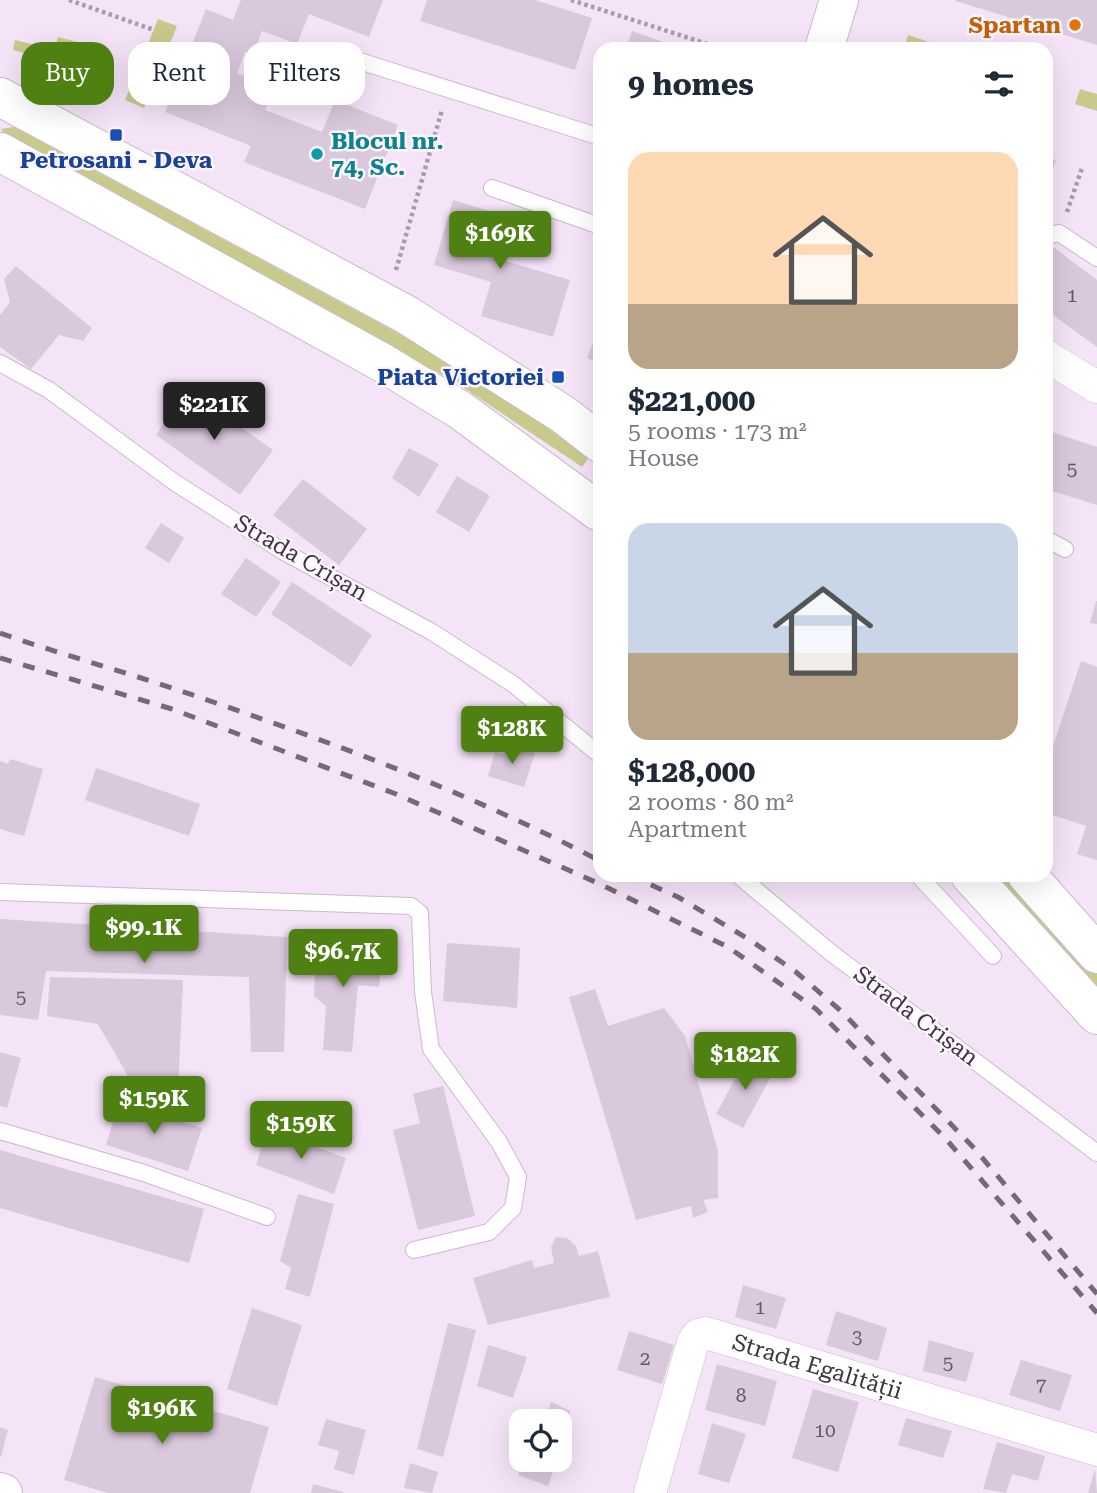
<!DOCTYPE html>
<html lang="en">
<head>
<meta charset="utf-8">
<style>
	:root { --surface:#fff; --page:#f6f6f7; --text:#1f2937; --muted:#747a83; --accent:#4e8012 }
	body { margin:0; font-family:"Roboto Serif",serif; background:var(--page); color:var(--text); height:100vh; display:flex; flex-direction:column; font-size:26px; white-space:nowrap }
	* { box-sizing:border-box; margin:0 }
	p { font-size:23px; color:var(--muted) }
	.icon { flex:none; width:38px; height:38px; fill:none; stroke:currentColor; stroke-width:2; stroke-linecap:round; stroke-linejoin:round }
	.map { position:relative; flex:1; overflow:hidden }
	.drawer { position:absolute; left:593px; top:42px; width:460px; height:840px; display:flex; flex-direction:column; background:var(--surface); border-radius:21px; box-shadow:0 7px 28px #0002 }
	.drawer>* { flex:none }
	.top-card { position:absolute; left:21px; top:42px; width:467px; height:63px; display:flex; gap:14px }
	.controls { position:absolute; left:509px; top:1409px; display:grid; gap:14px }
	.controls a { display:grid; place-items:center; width:63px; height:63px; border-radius:14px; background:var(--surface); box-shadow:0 7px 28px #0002; font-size:35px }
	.price { position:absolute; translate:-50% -60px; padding:0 16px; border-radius:7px; background:var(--accent); color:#fff; font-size:23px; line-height:46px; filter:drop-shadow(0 2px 4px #0008) }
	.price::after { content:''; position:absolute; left:50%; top:42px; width:21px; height:16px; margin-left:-10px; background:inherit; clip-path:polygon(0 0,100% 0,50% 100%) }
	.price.current { background:#222; color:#fff }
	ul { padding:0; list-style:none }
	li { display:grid; align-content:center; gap:14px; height:371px; padding:0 35px }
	li span { display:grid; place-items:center; height:217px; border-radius:21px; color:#555 }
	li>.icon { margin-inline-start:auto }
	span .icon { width:126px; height:126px; fill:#fffc; stroke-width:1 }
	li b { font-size:30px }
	h2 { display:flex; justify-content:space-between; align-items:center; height:84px; padding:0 35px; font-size:30px }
	.tag { padding:0 24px; border-radius:21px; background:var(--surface); box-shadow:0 7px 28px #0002; font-size:24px; line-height:63px }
	.tag.current { background:var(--accent); color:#fff }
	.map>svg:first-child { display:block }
</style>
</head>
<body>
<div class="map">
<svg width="1097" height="1493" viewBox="0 0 1097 1493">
	<rect width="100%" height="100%" fill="#f5e3f8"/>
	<path fill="#c8ca8c" d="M158,19L177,26L144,108L125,100Z
		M908,35L951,49H904Z
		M58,37L96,47L93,57L55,48Z
		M15,40L53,49L51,60L13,50Z
		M1080,89L1097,94V111L1075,104Z
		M14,127L463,368L589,457L582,467L455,382L7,140L1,129Z
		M991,875H1010L1097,972V990Z"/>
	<path fill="#dac8dc" d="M241,0H383L369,37L309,14L297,44L262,31L253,55L245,52L237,73L274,88L265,110L322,132L335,100L398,125L365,209L244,162L251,146L165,112L206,9L233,20Z
		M427,0H535L592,18L575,70L420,21Z
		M956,0H1097V45L956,1Z
		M632,31L683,49H626Z
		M1046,157L1056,160L1047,189L1046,188Z
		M453,200L512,218L499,259L570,280L553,337L481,316L491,282L434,265Z
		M1053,247L1097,280V347L1046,310V256Z
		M16,266L92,328L83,341L59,335L31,369L0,347V315L10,302L4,279Z
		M597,332L600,333V377L595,374L599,363L587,358Z
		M186,388L273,450L240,495L156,435Z
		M1046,430L1097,447V505L1046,489Z
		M409,448L439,464L419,497L392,478Z
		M457,476L490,496L469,532L436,512Z
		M303,479L367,529L339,565L273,515Z
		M161,523L184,538L169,563L145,548Z
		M246,558L281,582L256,617L221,594Z
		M292,582L372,635L351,667L271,614Z
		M1096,601H1097V624L1090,623Z
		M1081,661L1097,667V860L1077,854L1086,826L1046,813V768Z
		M512,746L535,753L524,787L488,776L495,752L509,756Z
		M10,759L43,769L24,836L0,829V761L8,764Z
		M96,768L200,804L189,836L85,800Z
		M0,919L287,937L284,1052H251L249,977L46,971L38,1020L0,1015Z
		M447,943L520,948L517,1008L443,1001Z
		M316,944L383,951L379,987L358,985L352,1052L323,1050L326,1006L314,996Z
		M50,977L183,980L177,1114L134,1102L135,1088L98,1024L47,1016Z
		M595,989L608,1026L664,1008L685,1036L718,1151V1198L703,1200L708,1212L693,1218L691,1206L636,1220L569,997Z
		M0,1052L21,1058L7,1108L0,1106Z
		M747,1057L774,1071L743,1128L716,1114Z
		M443,1086L475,1216L418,1230L393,1130L420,1123L413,1094Z
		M119,1102L202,1128L188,1171L106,1145Z
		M267,1129L346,1158L334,1194L256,1165Z
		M0,1150L204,1209L189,1263L0,1208Z
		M298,1194L334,1204L310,1297L285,1289L291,1268L280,1261Z
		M556,1237L567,1238L576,1246L579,1256L598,1251L610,1297L488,1325L473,1278L532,1260L534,1268L554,1263L551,1247Z
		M743,1285L786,1298L776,1329L735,1317Z
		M252,1308L302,1325L277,1406L227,1389Z
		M836,1311L887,1328L878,1361L826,1345Z
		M448,1323L476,1330L443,1457L417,1449Z
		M629,1331L674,1345L662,1384L617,1370Z
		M929,1340L974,1353L966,1382L923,1371Z
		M488,1345L527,1357L513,1398L477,1386Z
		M1021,1360L1072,1375L1060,1411L1009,1395Z
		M717,1364L777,1381L765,1426L705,1410Z
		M95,1377L269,1427L250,1493H108L64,1480Z
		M813,1389L859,1402L838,1472L792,1458Z
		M551,1402L570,1411L561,1448L560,1421H545Z
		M906,1418L952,1431L943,1458L898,1445Z
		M326,1419L366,1430L354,1475L334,1469L339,1451L318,1445Z
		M712,1423L746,1434L729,1483L698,1474Z
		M0,1427L8,1430L1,1457H0Z
		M997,1442L1045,1456L1038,1481L1012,1474L1006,1493L983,1489Z
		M523,1460H557L548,1486L518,1475Z
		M410,1463L438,1472L432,1493L404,1488Z
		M1095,1469L1097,1493H1088Z
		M313,1484L343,1492V1493H311Z"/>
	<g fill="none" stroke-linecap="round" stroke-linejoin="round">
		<g stroke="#cab9cd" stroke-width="18">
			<path id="service" d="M350,58L600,137
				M492,188L600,226
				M1046,236L1059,233L1097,258
				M0,363L49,390L174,482L284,552L432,632L513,684L600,755
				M1046,539L1065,549
				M738,875L830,952L1097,1153
				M918,875L993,956
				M0,892L411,906L420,913L423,992L431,1049L499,1142L518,1177L513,1208L489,1232L414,1250
				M0,1131L144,1173L267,1217"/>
		</g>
		<g stroke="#cab9cd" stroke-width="33">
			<g id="minor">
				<path d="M1046,356L1097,387"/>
				<path id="s1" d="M650,1493L693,1342L698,1335L706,1333L1097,1450"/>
			</g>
		</g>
		<g stroke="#cab9cd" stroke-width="40">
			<path id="secondary" d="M0,1492L3,1493"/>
		</g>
		<g stroke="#cab9cd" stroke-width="40">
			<path id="primary" d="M824,49L839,0
				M0,97L407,315L564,415L600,443
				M0,152L383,363L460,410L598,511
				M970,875L1097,1015
				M1027,875L1097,954"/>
		</g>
		<path stroke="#a89bab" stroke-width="4.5" stroke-dasharray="3.5 3.5" stroke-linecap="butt" d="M69,0L154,30
			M571,0L723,49
			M1067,212L1082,168
			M396,270L442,110"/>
		<use href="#service" stroke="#fff" stroke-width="16"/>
		<use href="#minor" stroke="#fff" stroke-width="32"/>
		<use href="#secondary" stroke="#fff" stroke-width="38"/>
		<use href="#primary" stroke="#fff" stroke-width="38"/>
		<path stroke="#746a75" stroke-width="5" stroke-dasharray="12 12" stroke-linecap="butt" d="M0,633C57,653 115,669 172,688C317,737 465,790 600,861
			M0,658L172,709L396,794L600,884L728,947L816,1009L945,1138L1097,1313
			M629,875L678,897L750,940L796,972L841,1011L974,1148L1097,1294"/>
	</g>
	<circle fill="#e8710a" stroke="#fcf5fd" stroke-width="2.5" cx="1075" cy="25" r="7"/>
	<g fill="#1a4fb4" stroke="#fcf5fd" stroke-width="2.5">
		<rect x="109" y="128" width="14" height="14" rx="3.5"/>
		<rect x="551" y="370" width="14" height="14" rx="3.5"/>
	</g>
	<circle fill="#0f9aa8" stroke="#fcf5fd" stroke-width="2.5" cx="317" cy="154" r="7"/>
	<g text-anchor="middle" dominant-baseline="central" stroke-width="5" stroke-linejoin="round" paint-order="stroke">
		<g font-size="19" fill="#645a66">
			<text x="1072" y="295">1</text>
			<text x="1072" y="468">5</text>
			<text x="21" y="996">5</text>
			<text x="760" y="1307">1</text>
			<text x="857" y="1336">3</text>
			<text x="645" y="1358">2</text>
			<text x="948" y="1362">5</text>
			<text x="1041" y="1385">7</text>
			<text x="741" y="1395">8</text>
			<text x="825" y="1430">10</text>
		</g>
		<g font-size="23" font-weight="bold" fill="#c56008" stroke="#fcf5fd" text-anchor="end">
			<text x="1061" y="25">Spartan</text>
		</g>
		<g font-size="23" font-weight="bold" fill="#0d838f" stroke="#fcf5fd" text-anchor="start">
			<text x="331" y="141">Blocul nr.<tspan x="331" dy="26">74, Sc.</tspan></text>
		</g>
		<g font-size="23" font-weight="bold" fill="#164399" stroke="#fcf5fd">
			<text x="116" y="160">Petrosani - Deva</text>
			<text x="544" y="377" text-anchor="end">Piata Victoriei</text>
		</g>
		<g font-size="23" fill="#3d363e" stroke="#fcf5fd">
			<text transform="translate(301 558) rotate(30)">Strada Crișan</text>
			<text transform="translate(916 1016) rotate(37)">Strada Crișan</text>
			<text stroke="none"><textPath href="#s1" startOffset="290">Strada Egalității</textPath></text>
		</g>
	</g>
</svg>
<div class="controls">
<a><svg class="icon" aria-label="locate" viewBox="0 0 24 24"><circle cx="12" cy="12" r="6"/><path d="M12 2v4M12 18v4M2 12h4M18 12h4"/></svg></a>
</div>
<b class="price" style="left:500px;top:271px">$169K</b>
<b class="price current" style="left:214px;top:442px">$221K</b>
<b class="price" style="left:512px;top:766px">$128K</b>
<b class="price" style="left:144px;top:965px">$99.1K</b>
<b class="price" style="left:343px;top:989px">$96.7K</b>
<b class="price" style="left:745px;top:1092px">$182K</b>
<b class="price" style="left:154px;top:1136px">$159K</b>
<b class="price" style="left:301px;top:1161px">$159K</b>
<b class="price" style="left:162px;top:1446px">$196K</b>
<div class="top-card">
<a class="tag current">Buy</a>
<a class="tag">Rent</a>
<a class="tag">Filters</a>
</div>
<section class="drawer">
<h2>9 homes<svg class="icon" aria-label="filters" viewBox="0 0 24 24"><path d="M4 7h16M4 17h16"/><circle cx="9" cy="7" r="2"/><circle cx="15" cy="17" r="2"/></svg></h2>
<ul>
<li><span style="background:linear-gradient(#ffd9b3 70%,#b9a48a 0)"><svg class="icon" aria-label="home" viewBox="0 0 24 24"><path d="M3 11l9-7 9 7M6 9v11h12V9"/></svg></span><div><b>$221,000</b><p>5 rooms · 173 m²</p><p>House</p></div></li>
<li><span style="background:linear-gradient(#c9d6e8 60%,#b9a48a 0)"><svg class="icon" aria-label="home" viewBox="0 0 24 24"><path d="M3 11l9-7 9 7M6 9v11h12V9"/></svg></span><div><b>$128,000</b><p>2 rooms · 80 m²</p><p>Apartment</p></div></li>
</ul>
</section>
</div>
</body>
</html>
